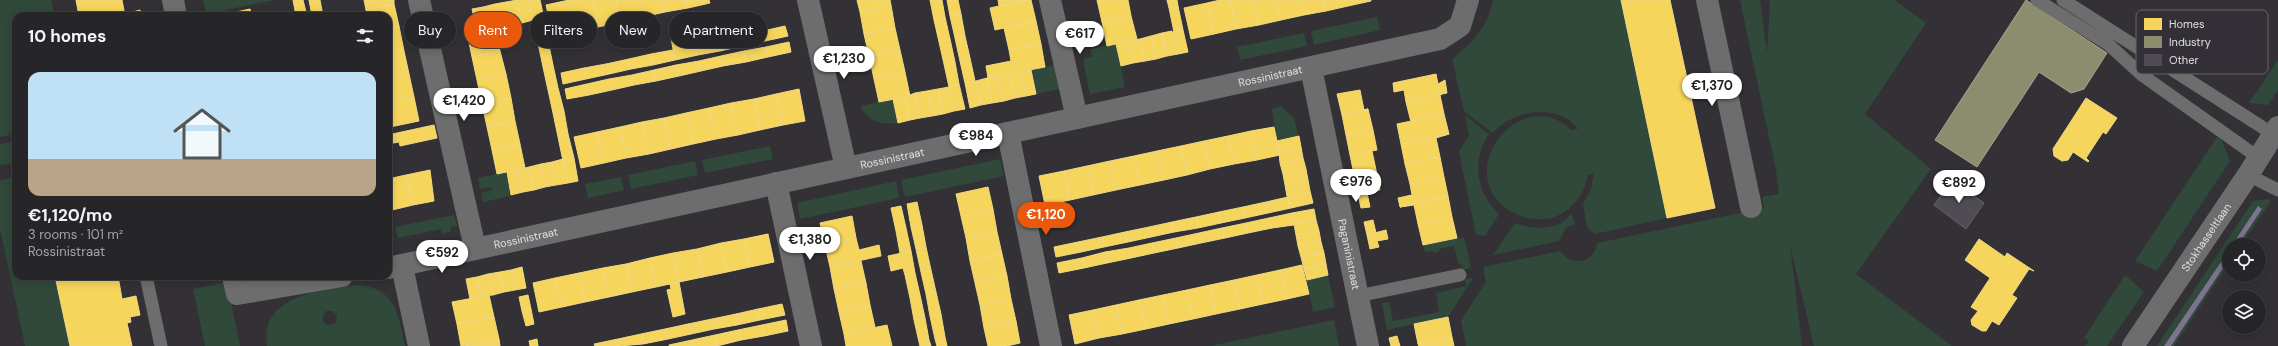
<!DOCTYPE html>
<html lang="en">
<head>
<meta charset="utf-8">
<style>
	:root { --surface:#262528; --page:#323134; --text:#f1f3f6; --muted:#a4a5a8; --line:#424245; --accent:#ea580c }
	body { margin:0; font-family:"DM Sans",sans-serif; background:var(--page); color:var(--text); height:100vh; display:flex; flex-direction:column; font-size:15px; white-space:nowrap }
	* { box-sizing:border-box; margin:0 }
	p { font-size:13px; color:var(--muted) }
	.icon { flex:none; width:22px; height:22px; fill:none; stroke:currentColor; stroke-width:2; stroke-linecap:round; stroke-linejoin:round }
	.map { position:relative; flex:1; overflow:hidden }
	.details { position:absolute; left:12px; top:12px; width:380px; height:268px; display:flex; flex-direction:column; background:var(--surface); border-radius:12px; box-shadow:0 2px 10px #0003,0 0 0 1px var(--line) }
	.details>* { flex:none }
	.hud { position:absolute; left:404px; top:12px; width:380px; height:36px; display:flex; gap:8px }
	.controls { position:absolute; left:2222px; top:238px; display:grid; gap:8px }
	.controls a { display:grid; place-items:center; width:44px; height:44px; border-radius:50%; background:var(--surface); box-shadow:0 2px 10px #0003,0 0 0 1px var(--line); font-size:20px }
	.price { position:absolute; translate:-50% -34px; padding:0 9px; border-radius:14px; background:#fff; color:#222; font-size:13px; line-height:26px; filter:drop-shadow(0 1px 2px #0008) }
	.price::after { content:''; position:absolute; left:50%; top:24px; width:12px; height:9px; margin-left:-6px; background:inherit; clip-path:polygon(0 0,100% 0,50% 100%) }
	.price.active { background:var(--accent); color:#fff }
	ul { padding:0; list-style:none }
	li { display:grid; align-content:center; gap:8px; height:212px; padding:0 16px }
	li span { display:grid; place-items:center; height:124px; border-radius:12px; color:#555 }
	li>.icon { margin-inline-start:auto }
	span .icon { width:72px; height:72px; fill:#fffc; stroke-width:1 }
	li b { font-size:17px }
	h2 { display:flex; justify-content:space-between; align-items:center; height:48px; padding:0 16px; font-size:17px }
	.tag { padding:0 14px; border-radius:18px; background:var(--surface); box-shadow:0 2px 10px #0003,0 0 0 1px var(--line); font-size:14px; line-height:36px }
	.tag.active { background:var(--accent); color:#fff }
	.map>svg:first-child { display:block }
</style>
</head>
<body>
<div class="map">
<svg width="2278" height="346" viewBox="0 0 2278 346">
	<rect width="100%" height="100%" fill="#333135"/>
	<path fill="#30493a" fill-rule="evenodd" d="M0,0H51L55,16H16V134L0,137Z
		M203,0H275L206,14Z
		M1493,0H1621L1667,218L1595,234L1587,227L1583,204L1591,189L1594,173L1588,175C1584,195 1572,212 1551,218C1535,221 1520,218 1507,209C1452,169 1522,83 1571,130L1578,129C1559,102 1511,110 1493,133L1464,111L1452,59C1473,42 1488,27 1493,0Z
		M1740,0H1760L1767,53L1770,0H1894L1926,23L1865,114L1931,169L1856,274L1952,346H1814L1790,245L1802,346H1466L1461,320L1486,282L1483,267L1560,251C1572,267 1594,264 1597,243L1764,208L1762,197L1779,194L1776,170Z
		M1377,17L1380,30L1314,45L1311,31Z
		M1304,33L1307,46L1240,60L1237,47Z
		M1116,44L1125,87L1090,94L1083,59L1092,57L1090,49Z
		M2278,60V90L2268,105L2249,103Z
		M1063,63L1069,87L1036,94L1031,70Z
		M893,99L898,123C881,125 869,122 860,106Z
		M1281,106L1294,118L1298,136L1277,141L1272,109Z
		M1465,115L1489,134C1471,162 1476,191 1499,214L1485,236L1476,235L1459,152L1469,135Z
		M2217,137L2221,139L2230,161L2157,271L2135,261Z
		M16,141V163L0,165V144Z
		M770,146L773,159L705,173L702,160Z
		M1000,159L1004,176L905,197L901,180Z
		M695,161L698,175L631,189L628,175Z
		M507,172L510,196L483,202L481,193L492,190V187L480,189L478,178Z
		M621,177L624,190L588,198L585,184Z
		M11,178L16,179V276H55L70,346H25L0,229V180Z
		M896,181L899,198L800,219L797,203Z
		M2269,199L2270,202L2241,245H2238L2262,209L2258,207L2232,245H2229V258L2225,256L2164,346H2157L2253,201Z
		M1572,214L1575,224L1566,228L1559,241L1493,255L1515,223C1530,229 1550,230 1564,221C1567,219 1568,216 1572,214Z
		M454,215L457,226L450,227L451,232L442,234L441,229L398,238L395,227Z
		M1464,237L1471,268L1463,270L1462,264L1459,265L1454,246L1439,249V252L1434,253L1433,251L1425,252L1423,245Z
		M2229,259V263L2174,346H2171Z
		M1328,275L1335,307L1313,312L1307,280Z
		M2125,275L2144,292L2107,346H2085L2089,341L2084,338Z
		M1473,278L1448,317L1387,330L1382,303L1389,302L1393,321L1439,312L1436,293L1466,286L1465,279Z
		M227,282L240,346H205L193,289Z
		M357,285C395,287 399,315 405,346H267C259,296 320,290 357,285ZM326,311H332L337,315L336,322L330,325L325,324L322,319Z
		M1334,320L1339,346H1210Z"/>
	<path fill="#7c738e" d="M2258,206L2262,209L2238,245H2232Z
		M2225,256L2229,259L2171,346H2164Z"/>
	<path fill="#f6d55c" stroke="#efd884" d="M76,0H122L125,16H79Z
		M293,0H303L307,16H296Z
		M309,0H320L323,16H312Z
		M364,0H394V4L366,10Z
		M517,0H529L533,20L522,23Z
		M517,0L522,23L511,25L506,2Z
		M529,0H540L544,18L533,20Z
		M569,0H593L598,27L576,31Z
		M569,0L578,43L556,48L546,5Z
		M593,0H616L621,22L598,27Z
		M616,0H639L645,29L623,34Z
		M639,0H663L665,12L643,17Z
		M663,0H686L688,8L665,12Z
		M686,0H709L710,3L688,8Z
		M857,0H890L891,5L860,12Z
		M930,0H942L945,17L934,20Z
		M947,0H958L961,14L950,16Z
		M998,0H1026L999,6Z
		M1026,0H1031L1036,21L995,30L990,8Z
		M1097,0H1128L1131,16L1102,22Z
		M1167,0H1177L1178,6L1169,8Z
		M1220,0H1230L1236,29L1214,34L1207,3Z
		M1230,0H1253L1259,25L1236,29Z
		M1253,0H1277L1281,20L1259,25Z
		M1277,0H1300L1304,15L1281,20Z
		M1300,0H1324L1326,11L1304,15Z
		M1324,0H1347L1348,6L1326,11Z
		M1347,0H1371V1L1348,6Z
		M1621,0H1670L1715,208L1667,218Z
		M506,2L511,25L499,28L495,4Z
		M1207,3L1214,34L1191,39L1184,8Z
		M394,4L399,26L388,29V16H367L366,10Z
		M495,4L499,28L488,29L483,7Z
		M891,5L895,28L864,34L860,12Z
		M1178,6L1183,30L1174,32L1169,8Z
		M483,7L488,29L477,31L472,9Z
		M250,9L252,16H222V15Z
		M140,10L142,16H130L129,13Z
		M961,14L965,36L955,38L950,16Z
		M1131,16L1137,39L1107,46L1102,22Z
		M945,17L950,39L939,42L934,20Z
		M544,18L548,41L538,43L533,20Z
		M1036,21L1041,44L1009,50L1004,28Z
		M399,26L404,51L388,54V29Z
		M785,26L788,36L765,41L763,31Z
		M495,27L500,51L472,57L467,33Z
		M895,28L900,50L869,56L864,34Z
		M1183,30L1188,52L1178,54L1173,32Z
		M763,31L765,41L742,46L740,35Z
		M1172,31L1178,54L1167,56L1162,33Z
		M693,33L698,55L675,60L671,38Z
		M1162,33L1167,56L1156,59L1151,36Z
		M740,35L742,46L720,51L718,40Z
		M965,36L970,58L960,61L955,38Z
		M1151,36L1156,59L1145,61L1140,39Z
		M950,39L955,62L944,64L939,42Z
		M1140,39L1145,61L1133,63L1129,41Z
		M718,40L720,51L698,55L696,45Z
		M548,41L553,65L543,67L538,43Z
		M1129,41L1133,63L1121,66L1116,44Z
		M789,42L791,52L768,57L766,47Z
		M1041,44L1045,67L988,78L986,66L1011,61L1009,50Z
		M766,47L768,57L746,62L744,51Z
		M673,50L675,60L653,65L651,54Z
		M900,50L905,72L874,79L869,56Z
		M404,51L409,74L388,78V54Z
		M500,51L506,74L477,80L472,57Z
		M744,51L746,62L723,66L721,56Z
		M651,54L653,65L631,69L629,59Z
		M721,56L723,66L701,71L699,61Z
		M970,58L975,81L965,83L960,61Z
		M629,59L631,69L609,74L606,64Z
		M699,61L701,71L679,76L676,65Z
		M955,62L959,84L949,87L944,64Z
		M606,64L609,74L586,79L584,68Z
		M553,65L558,88L548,90L543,67Z
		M676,65L679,76L656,81L654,70Z
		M584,68L586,79L563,84L561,73Z
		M654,70L656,81L634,85L632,75Z
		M1031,70L1036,94L1026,96L1021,72Z
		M905,72L910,96L879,102L874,79Z
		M1021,72L1026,96L1015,98L1010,74Z
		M409,74L414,97L388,102V78Z
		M506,74L511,98L482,104L477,80Z
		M1010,74L1015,98L1004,101L998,76Z
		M1436,74L1438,84L1445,80L1447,93L1406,102L1404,90L1394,92L1393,83Z
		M632,75L634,85L612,90L609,79Z
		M998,76L1004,101L992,103L987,78Z
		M987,78L992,103L981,105L976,81Z
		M609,79L612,90L589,95L587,84Z
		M976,81L981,105L970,108L965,83Z
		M587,84L589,95L567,99L565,89Z
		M959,84L965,109L954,111L949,87Z
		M949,87L954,111L943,114L938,89Z
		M558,88L564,111L553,113L548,90Z
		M799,89L805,121L783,125L776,94Z
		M938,89L943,114L932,116L927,91Z
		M1360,90L1364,110L1368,109L1342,115L1337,94Z
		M927,91L932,116L920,118L915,93Z
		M915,93L920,118L910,120L905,97Z
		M776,94L783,125L760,130L754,99Z
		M1442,94L1440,95L1444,114L1411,122L1406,102Z
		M414,97L419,121L390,127L388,102Z
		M905,97L910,120L898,123L893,99Z
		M511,98L515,121L487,127L482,104Z
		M2086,98L2117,118L2106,134L2103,132L2086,158L2089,161L2088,162L2073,152L2068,160L2062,161L2054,156L2053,149Z
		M754,99L760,130L738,135L731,103Z
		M731,103L738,135L716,139L709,108Z
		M709,108L716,139L693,144L686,113Z
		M1368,109L1373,130L1346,135L1342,115Z
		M564,111L568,134L558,137L553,113Z
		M686,113L693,144L671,149L664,118Z
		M1444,114L1449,134L1401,144L1397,124Z
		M664,118L671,149L649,154L642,122Z
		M515,121L520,144L492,150L487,127Z
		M642,122L649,154L626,158L620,127Z
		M434,125L437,138L400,146L397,133Z
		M620,127L626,158L604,163L597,132Z
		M1274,127L1280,155L1257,160L1251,131Z
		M1373,130L1377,150L1350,155L1346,135Z
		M1251,131L1257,160L1234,164L1228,136Z
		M597,132L604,163L581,168L574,137Z
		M397,133L399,142L388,144V135Z
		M568,134L574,158L563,161L558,137Z
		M1449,134L1436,138L1440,157L1405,164L1401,144Z
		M1228,136L1234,164L1210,169L1204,141Z
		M1299,136L1301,147L1279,152L1277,141Z
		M1204,141L1210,169L1187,175L1181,146Z
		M520,144L525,168L497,174L492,150Z
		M1181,146L1187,175L1164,180L1157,151Z
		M1301,147L1303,158L1280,163L1279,152Z
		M1157,151L1164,180L1140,185L1134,156Z
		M1372,151L1376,170L1354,174L1350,155Z
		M1134,156L1140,185L1116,190L1110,161Z
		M1440,157L1444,177L1410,184L1405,164Z
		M574,158L578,181L568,183L563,161Z
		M1303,158L1306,169L1283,174L1280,163Z
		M563,159L568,183L556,185L552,162Z
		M1110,161L1116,190L1093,195L1087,166Z
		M552,162L556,185L545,187L541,164Z
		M541,164L545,187L534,190L529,167Z
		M1087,166L1093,195L1070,200L1064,171Z
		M529,167L534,190L523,192L518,170Z
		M1306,169L1308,180L1285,185L1283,174Z
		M430,170L434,201L413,205L406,175Z
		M518,170L523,192L511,195L507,172Z
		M1376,170L1380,190L1358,194L1354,174Z
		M1064,171L1070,200L1045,205L1039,176Z
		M406,175L413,205L388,211V179Z
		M1444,177L1448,196L1400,207L1398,198L1412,195L1410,184Z
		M1308,180L1310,191L1287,196L1285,185Z
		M988,187L993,209L961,216L956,194Z
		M1310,191L1313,203L1291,208L1287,196Z
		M1367,193L1370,207L1361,208L1358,194Z
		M1448,196L1452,217L1418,224L1414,205L1400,207Z
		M1288,197L1291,208L1268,213L1266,202Z
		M917,202L922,225L911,227L907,204Z
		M1266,202L1268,213L1245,218L1243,207Z
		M901,206L906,228L896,231L891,208Z
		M1243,207L1245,218L1221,223L1219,212Z
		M993,209L997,232L966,238L961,216Z
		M1314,209L1316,220L1294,224L1292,213Z
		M1219,212L1221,223L1198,228L1196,217Z
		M1292,213L1294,225L1272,228L1269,218Z
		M852,216L856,238L825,245L820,223Z
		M1196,217L1198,228L1174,232L1172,222Z
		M1452,217L1457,238L1423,245L1418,224Z
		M1269,218L1272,228L1248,233L1246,223Z
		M1316,220L1319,231L1296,235L1294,224Z
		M1373,220L1376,233L1367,235L1364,222Z
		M1172,222L1174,232L1151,237L1149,227Z
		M1246,223L1248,233L1225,238L1222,228Z
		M922,225L926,247L916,249L911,227Z
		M1149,227L1151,237L1128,242L1125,232Z
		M906,228L911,251L900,253L896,231Z
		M1222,228L1225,238L1201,243L1199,233Z
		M1386,230L1388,239L1377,241L1379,247L1370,249L1367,235Z
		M1319,231L1321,242L1298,246L1296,235Z
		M997,232L1002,254L970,261L966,238Z
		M1125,232L1128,242L1104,247L1102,237Z
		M1199,233L1201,243L1178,248L1176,238Z
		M768,234L774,262L750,267L744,239Z
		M1102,237L1104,247L1081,252L1078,242Z
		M856,238L859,250L879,245L881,256L830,267L825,245Z
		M1176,238L1178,248L1154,253L1152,243Z
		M744,239L750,267L727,272L721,243Z
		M1979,239L2005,257L2007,253L2034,271L2029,269L2012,295L2017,298L1999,325L1992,321L1986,331H1982L1972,325L1971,320L1978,311L1971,307L1990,278L1965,260Z
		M1078,242L1081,252L1056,257L1054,247Z
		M1321,242L1324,253L1301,257L1298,246Z
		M721,243L727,272L703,277L697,249Z
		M1152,243L1154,253L1131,258L1129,248Z
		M926,247L931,270L921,272L916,249Z
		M1129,248L1131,258L1107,263L1105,252Z
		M697,249L703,277L679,282L673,253Z
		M911,251L915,273L905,275L903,268L891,271L888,256Z
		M1105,252L1107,263L1084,268L1082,258Z
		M673,253L679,282L656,287L650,258Z
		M1324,253L1326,264L1304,269L1301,257Z
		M1002,254L1007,276L975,283L970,261Z
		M650,258L656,287L632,292L626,264Z
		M1082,258L1084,268L1059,273L1057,263Z
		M861,261L866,283L834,289L830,267Z
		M626,264L632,292L609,297L603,268Z
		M1326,264L1328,275L1307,280L1304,269Z
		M1302,265L1309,294L1287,299L1280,270Z
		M522,267L526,288L515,290L511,270Z
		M603,268L609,297L585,302L579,273Z
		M511,270L515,290L504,292L500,272Z
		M931,270L936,292L926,294L921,272Z
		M1280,270L1287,299L1263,304L1257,275Z
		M500,272L504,292L493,295L488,274Z
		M579,273L585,302L562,307L555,278Z
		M915,273L920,295L910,298L905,275Z
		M488,274L493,295L481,296L477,277Z
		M1257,275L1263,304L1240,309L1234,280Z
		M55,276H118L122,299L136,296L140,315L130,317L131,322L127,323L132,346H70Z
		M1007,276L1011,299L980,305L975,283Z
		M477,277L481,296L470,299L466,279Z
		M555,278L562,307L539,312L533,283Z
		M1234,280L1240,309L1216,314L1210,285Z
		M679,282L685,314L673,317L667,290L671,289L670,284Z
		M866,283L870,305L839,312L834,289Z
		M1210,285L1216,314L1193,319L1187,290Z
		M1187,290L1193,319L1169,324L1163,295Z
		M936,292L941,314L930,316L926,294Z
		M489,295L494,317L457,324L452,302Z
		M528,295L531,309L522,311L519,297Z
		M920,295L925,318L914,320L910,298Z
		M1163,295L1169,324L1146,329L1139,300Z
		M1011,299L1016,321L984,328L980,305Z
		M1139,300L1146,329L1122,334L1116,305Z
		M782,304L785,315L760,320L758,309Z
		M870,305L875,327L844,334L839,312Z
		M1116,305L1122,334L1099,338L1093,310Z
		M531,309L534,324L526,326L522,311Z
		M758,309L760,320L737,325L736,314Z
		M1093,310L1099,338L1075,344L1069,315Z
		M736,314L737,325L714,329L712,319Z
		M941,314L945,337L935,339L930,316Z
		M494,317L499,339L461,346L457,324Z
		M1448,317L1452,337L1418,344L1414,324Z
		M925,318L929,340L919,342L914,320Z
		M712,319L714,329L691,334L688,324Z
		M786,320L788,331L764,336L762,325Z
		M1016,321L1020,343L1007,346H988L984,328Z
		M688,324L691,334L668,339L665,329Z
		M762,325L764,336L741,340L738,330Z
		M887,325L892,346H846L844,334Z
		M665,329L668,339L643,344L641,334Z
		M738,330L741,340L717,346L715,335Z
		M641,334L643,344L619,346L618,339Z
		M715,335L717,346H693L692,340Z
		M1397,336L1400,346H1391L1389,338Z
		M945,337L947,346H937L935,339Z
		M1452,337L1454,346H1419L1418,344Z
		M499,339L500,346H465Z
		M537,339L538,346H530L529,341Z
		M618,339L619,346H595L594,344Z
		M692,340L693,346H669V345Z
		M929,340L931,346H920L919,342Z"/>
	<path fill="#8c8c6e" stroke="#a5a591" d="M2026,0L2107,53L2084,89L2071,93L2039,72L1977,167L1935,140Z"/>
	<path fill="#4f4c54" stroke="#646366" d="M1952,180L1984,203L1966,229L1934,205Z"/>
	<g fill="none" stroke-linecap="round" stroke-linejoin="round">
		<path stroke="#6d6d6d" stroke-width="13" d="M2037,0L2108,44L2142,75L2259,158
			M2063,0L2273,134
			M2248,175L2278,190
			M146,276L161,346
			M1358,296L1460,275"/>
		<g stroke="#6d6d6d" stroke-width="22">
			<path d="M173,0L176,16"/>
			<path d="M419,0L475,248"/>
			<path d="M808,0L846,168"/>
			<path d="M1050,0L1077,118"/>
			<path d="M1707,0L1751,207"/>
			<path id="s1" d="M1311,68L1368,346"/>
			<path d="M1008,133L1051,346"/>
			<path d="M776,183L811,346"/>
			<path d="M402,266L419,346"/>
			<path id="s2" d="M388,268L1440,39L1460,26L1468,0"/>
			<path d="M233,276L237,294L342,276"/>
		</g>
		<path stroke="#6d6d6d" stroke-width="22" id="s3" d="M2133,346L2248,175L2278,127"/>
	</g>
	<g text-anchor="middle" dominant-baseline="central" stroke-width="4" stroke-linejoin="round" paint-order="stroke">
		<g font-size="11" fill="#e0dee2" stroke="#323036">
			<text stroke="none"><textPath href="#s2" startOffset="903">Rossinistraat</textPath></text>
			<text stroke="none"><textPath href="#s2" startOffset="516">Rossinistraat</textPath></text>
			<text stroke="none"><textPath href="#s2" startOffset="141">Rossinistraat</textPath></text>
			<text stroke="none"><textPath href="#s3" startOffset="131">Stokhasseltlaan</textPath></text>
			<text stroke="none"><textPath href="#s1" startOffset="190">Paganinistraat</textPath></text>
		</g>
	</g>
	<rect x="2136" y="10" width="132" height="64" rx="6" fill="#323036" stroke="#66646a" stroke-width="1"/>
	<rect x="2144" y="18" width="18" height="12" fill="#f6d55c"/>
	<rect x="2144" y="36" width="18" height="12" fill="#8c8c6e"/>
	<rect x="2144" y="54" width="18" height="12" fill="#4f4c54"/>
	<g font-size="11" fill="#e0dee2">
		<text x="2169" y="28">Homes</text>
		<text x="2169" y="46">Industry</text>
		<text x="2169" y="64">Other</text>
	</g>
</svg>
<div class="controls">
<a><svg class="icon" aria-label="locate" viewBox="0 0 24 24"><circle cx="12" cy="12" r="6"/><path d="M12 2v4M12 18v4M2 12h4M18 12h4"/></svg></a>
<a><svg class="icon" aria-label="layers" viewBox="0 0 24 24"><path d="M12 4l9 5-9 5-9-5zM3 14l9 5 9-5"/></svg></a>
</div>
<b class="price" style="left:1080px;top:55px">€617</b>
<b class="price" style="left:844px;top:80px">€1,230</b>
<b class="price" style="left:1712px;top:107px">€1,370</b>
<b class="price" style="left:464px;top:122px">€1,420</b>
<b class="price" style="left:976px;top:157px">€984</b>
<b class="price" style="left:1356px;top:203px">€976</b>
<b class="price" style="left:1959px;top:204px">€892</b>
<b class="price active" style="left:1046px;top:236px">€1,120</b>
<b class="price" style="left:810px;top:261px">€1,380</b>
<b class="price" style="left:442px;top:274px">€592</b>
<div class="hud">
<a class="tag">Buy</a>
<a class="tag active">Rent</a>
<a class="tag">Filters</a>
<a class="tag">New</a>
<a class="tag">Apartment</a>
</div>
<section class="details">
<h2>10 homes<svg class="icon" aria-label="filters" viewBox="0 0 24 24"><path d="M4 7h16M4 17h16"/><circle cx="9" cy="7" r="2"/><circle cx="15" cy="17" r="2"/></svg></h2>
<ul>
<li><span style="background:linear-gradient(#bfe0f5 70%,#b9a48a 0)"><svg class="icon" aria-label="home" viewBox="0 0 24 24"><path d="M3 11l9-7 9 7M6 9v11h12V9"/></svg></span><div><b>€1,120/mo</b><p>3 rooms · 101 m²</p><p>Rossinistraat</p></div></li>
</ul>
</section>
</div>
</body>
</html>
